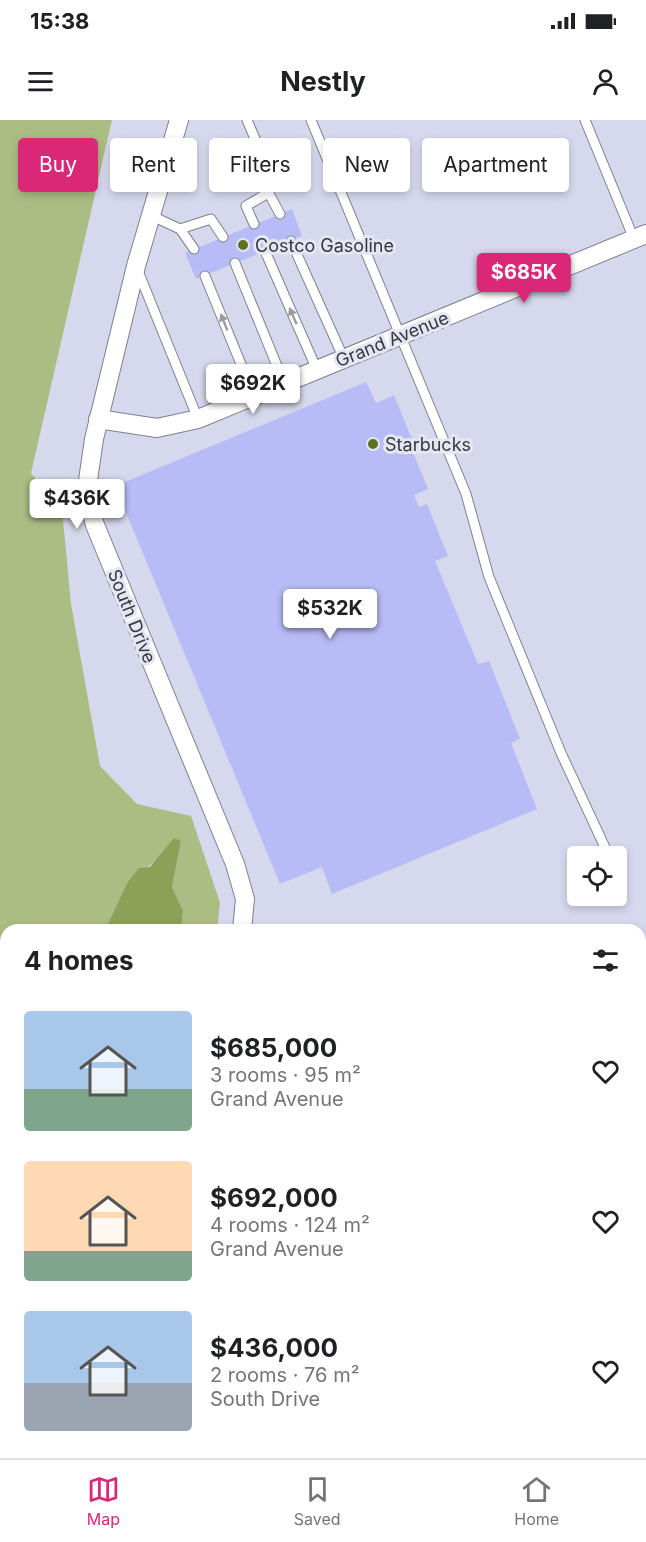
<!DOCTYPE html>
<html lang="en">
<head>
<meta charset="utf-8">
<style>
	:root { --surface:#fff; --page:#f2f2f2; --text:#202124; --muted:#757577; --line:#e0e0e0; --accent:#db2777 }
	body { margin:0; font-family:Inter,sans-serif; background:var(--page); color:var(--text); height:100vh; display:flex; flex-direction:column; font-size:22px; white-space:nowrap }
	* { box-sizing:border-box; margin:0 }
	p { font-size:20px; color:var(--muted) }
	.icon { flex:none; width:33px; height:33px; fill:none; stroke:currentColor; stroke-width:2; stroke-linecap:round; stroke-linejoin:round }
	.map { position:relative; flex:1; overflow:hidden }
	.drawer { position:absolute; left:0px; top:804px; width:646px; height:534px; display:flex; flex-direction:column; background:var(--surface); border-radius:18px 18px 0 0; box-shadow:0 3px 9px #0003 }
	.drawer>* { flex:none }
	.hud { position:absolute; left:18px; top:18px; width:610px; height:54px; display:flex; gap:12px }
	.controls { position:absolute; left:567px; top:726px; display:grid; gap:12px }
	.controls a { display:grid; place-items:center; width:60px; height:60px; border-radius:6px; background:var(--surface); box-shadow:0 3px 9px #0003; font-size:30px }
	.price { position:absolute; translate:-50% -51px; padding:0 14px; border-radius:6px; background:#fff; color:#222; font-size:20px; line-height:39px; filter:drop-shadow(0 2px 3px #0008) }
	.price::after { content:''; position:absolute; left:50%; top:36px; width:18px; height:14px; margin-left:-9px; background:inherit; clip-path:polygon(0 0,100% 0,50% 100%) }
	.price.current { background:var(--accent); color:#fff }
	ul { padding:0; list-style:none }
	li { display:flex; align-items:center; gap:18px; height:150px; padding:0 24px }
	li span { display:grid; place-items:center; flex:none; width:168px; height:120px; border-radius:6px; color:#555 }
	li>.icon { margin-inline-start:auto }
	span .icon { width:72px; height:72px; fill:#fffc; stroke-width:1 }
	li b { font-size:26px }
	h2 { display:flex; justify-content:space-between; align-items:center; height:72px; padding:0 24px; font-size:26px }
	.chip { padding:0 21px; border-radius:6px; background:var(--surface); box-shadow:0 3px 9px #0003; font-size:21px; line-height:54px }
	.chip.current { background:var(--accent); color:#fff }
	.status { display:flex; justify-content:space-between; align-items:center; height:42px; padding:0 30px; background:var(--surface); direction:ltr }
	.status svg { height:16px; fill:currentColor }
	header { display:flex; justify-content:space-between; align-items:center; height:78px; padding:0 24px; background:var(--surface); font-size:27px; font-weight:700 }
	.tab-bar { display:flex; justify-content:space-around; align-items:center; height:84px; border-top:2px solid var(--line); background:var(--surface); font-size:16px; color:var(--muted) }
	.tab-bar a { display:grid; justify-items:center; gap:3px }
	.tab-bar .current { color:var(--accent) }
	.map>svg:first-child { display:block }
</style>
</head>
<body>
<div class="status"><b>15:38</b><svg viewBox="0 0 49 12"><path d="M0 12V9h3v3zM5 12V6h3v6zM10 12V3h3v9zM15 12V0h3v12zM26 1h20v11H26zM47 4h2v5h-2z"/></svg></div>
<header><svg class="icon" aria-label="menu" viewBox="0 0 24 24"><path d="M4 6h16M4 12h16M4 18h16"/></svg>Nestly<svg class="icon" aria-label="person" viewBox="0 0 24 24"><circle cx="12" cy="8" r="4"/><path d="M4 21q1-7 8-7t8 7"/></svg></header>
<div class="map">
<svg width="646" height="1338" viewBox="0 0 646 1338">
	<rect width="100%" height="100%" fill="#e4e6f3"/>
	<path fill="#d6d8ed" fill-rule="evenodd" d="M112,0H646V950L641,953L640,810H6V1332H367L370,1338H0V483ZM578,736H616V776H578Z"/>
	<path fill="#acbd83" d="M0,0H112L31,353L62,389L71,484L100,646L137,684L191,696L220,783L217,810H181L183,791L172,767L181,721L127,763L105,810H6V1332H74L78,1338H0Z
		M215,1332H230L229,1338H181Z"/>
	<path fill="#8ca057" d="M174,718L181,721L172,767L183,791L181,810H105L127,763L139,748L150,747Z
		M74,1332H215L181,1338H78Z"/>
	<path fill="#b8bcf6" d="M292,89L302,116L196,159L185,133Z
		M366,262L376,283L394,275L416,329L412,330L428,369L414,375L419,387L427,384L448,436L435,441L478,544L489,541L520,619L511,623L537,689L332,774L322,747L280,764L115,366Z
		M646,1023V1073L640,1060V1025Z
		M640,1169L646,1182V1199L640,1201Z
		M419,1332H464L466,1338H421Z
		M492,1332H541L544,1338H495Z
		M590,1332H635L637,1338H592Z"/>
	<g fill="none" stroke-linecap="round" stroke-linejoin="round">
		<g stroke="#7f808c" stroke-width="11">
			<path id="lane" d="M247,0L268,49L271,65L263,76L246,86L254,104
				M311,0L466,374L489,457L561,633L609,736
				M585,0L634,119
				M267,70L280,94
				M150,95L180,109L211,99L223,117
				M180,109L194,129
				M291,121L344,239
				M265,131L317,250
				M235,143L284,263
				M138,151L198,299
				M205,156L254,276
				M640,1138L646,1136
				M640,1270L646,1268
				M640,1308L646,1321
				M477,1332L480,1338
				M313,1338L316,1332"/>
		</g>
		<g stroke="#7f808c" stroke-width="20">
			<path id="street" d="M179,0L136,146L94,319L86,374L95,405L235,744L245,779L242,810
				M98,299L157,308L198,299L646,114
				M640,989L646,987
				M640,1108L646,1121
				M387,1332L389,1338
				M567,1332L570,1338"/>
		</g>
		<path stroke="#a8a9b4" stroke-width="4" stroke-dasharray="4.5 4.5" stroke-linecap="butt" d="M640,1208L646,1206"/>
		<use href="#lane" stroke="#fff" stroke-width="9"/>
		<use href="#street" stroke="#fff" stroke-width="18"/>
	</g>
	<defs><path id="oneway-solid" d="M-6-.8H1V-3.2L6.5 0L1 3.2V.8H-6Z" transform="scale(1.5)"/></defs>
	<g fill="#9b9b9e">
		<use href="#oneway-solid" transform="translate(293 196) rotate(-114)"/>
		<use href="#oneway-solid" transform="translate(224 202) rotate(-112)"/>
	</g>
	<g fill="#5e711f" stroke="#e4e6f3" stroke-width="2">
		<circle cx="243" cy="125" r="6"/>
		<circle cx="373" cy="324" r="6"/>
	</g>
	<g text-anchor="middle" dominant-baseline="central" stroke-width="6" stroke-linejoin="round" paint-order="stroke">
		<g font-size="18" fill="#37373c" stroke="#e4e6f3" text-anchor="start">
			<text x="255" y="125">Costco Gasoline</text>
			<text x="385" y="324">Starbucks</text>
		</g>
		<g font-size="18" fill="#37373c" stroke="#e4e6f3">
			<text transform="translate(392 219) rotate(-22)">Grand Avenue</text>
			<text transform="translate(132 496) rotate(68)">South Drive</text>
		</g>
	</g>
</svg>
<div class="controls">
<a><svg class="icon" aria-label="locate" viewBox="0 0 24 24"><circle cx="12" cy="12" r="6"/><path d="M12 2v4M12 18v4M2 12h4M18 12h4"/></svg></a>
</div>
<b class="price current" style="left:524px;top:184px">$685K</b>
<b class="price" style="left:253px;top:295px">$692K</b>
<b class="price" style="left:77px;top:410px">$436K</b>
<b class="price" style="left:330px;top:520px">$532K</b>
<div class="hud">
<a class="chip current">Buy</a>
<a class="chip">Rent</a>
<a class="chip">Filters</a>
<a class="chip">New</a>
<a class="chip">Apartment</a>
</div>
<section class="drawer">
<h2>4 homes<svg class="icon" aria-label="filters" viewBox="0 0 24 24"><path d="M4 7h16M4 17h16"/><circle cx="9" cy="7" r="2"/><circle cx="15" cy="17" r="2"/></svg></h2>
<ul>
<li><span style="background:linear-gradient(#a9c7e8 65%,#7fa58c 0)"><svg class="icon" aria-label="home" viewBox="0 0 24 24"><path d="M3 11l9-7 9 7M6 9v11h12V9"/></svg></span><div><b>$685,000</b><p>3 rooms · 95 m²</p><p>Grand Avenue</p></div><svg class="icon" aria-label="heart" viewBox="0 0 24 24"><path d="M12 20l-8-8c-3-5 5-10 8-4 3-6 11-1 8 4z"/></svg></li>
<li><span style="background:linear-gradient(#ffd9b3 75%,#7fa58c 0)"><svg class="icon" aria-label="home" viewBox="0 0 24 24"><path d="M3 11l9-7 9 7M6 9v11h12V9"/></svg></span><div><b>$692,000</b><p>4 rooms · 124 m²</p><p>Grand Avenue</p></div><svg class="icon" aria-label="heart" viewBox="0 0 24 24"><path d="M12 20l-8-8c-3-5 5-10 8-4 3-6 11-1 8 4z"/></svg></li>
<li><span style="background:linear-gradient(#a9c7e8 60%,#9aa5b1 0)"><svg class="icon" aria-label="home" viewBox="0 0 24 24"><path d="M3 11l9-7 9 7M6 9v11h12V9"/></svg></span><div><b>$436,000</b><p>2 rooms · 76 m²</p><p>South Drive</p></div><svg class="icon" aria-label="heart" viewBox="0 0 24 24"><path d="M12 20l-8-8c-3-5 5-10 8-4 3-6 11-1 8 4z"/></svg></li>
</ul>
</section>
</div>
<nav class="tab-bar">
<a class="current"><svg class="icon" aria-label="map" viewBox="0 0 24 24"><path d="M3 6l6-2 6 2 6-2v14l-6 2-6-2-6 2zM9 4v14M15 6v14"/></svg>Map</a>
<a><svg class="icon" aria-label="saved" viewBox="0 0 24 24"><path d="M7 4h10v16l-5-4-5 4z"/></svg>Saved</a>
<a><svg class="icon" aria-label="home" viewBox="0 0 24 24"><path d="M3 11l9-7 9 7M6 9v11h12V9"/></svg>Home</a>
</nav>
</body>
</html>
